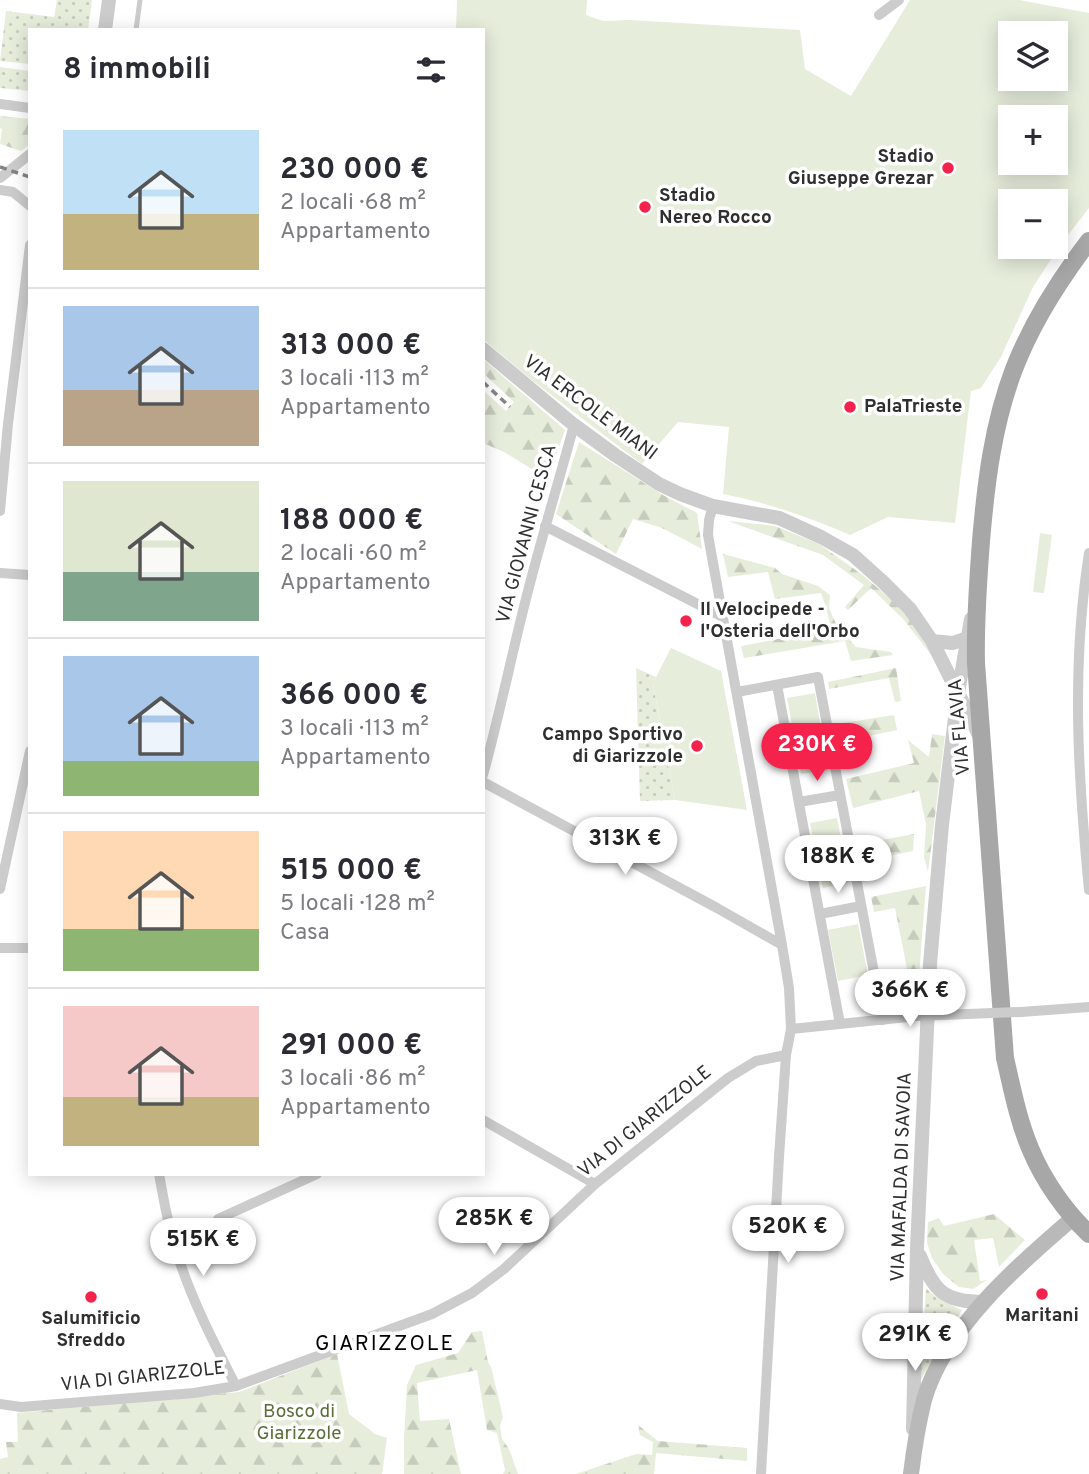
<!DOCTYPE html>
<html lang="it">
<head>
<meta charset="utf-8">
<style>
	:root { --surface:#fff; --page:#f7f7f7; --text:#2b2b33; --muted:#7c7c81; --line:#e1e1e2; --accent:#f5224c }
	body { margin:0; font-family:Overpass,sans-serif; background:var(--page); color:var(--text); height:100vh; display:flex; flex-direction:column; font-size:26px; white-space:nowrap }
	* { box-sizing:border-box; margin:0 }
	p { font-size:23px; color:var(--muted) }
	.icon { flex:none; width:38px; height:38px; fill:none; stroke:currentColor; stroke-width:2; stroke-linecap:round; stroke-linejoin:round }
	.map { position:relative; flex:1; overflow:hidden }
	.details { position:absolute; left:28px; top:28px; width:457px; height:1148px; display:flex; flex-direction:column; background:var(--surface); border-radius:0px; box-shadow:0 4px 18px #0003 }
	.details>* { flex:none }
	.buttons { position:absolute; left:998px; top:21px; display:grid; gap:14px }
	.buttons a { display:grid; place-items:center; width:70px; height:70px; border-radius:0px; background:var(--surface); box-shadow:0 4px 18px #0003; font-size:35px }
	.price { position:absolute; translate:-50% -60px; padding:0 16px; border-radius:24px; background:#fff; color:#222; font-size:23px; line-height:46px; filter:drop-shadow(0 2px 4px #0008) }
	.price::after { content:''; position:absolute; left:50%; top:42px; width:21px; height:16px; margin-left:-10px; background:inherit; clip-path:polygon(0 0,100% 0,50% 100%) }
	.price.selected { background:var(--accent); color:#fff }
	ul { padding:0; list-style:none }
	li { display:flex; align-items:center; gap:21px; height:175px; padding:0 35px }
	li+li { border-top:2px solid var(--line) }
	li span { display:grid; place-items:center; flex:none; width:196px; height:140px; border-radius:0px; color:#555 }
	li>.icon { margin-inline-start:auto }
	span .icon { width:84px; height:84px; fill:#fffc; stroke-width:1 }
	li b { font-size:30px }
	h2 { display:flex; justify-content:space-between; align-items:center; height:84px; padding:0 35px; font-size:30px }
	.map>svg:first-child { display:block }
</style>
</head>
<body>
<div class="map">
<svg width="1089" height="1474" viewBox="0 0 1089 1474">
	<defs>
		<pattern id="grass-dots" width="8" height="8" patternUnits="userSpaceOnUse" patternTransform="scale(1.75)"><rect width="8" height="8" fill="#e7eddb"/><path d="M2 2h.1M6 6h.1" fill="none" stroke="#c6ccbc" stroke-width="1.8" stroke-linecap="round"/></pattern>
		<pattern id="forest-firs" width="22" height="20" patternUnits="userSpaceOnUse" patternTransform="scale(1.75)"><rect width="22" height="20" fill="#e7eddb"/><path d="M5 1l3.5 6h-7zM16 11l3.5 6h-7z" fill="#c6ccbc"/></pattern>
	</defs>
	<rect width="100%" height="100%" fill="#fff"/>
	<path fill="url(#grass-dots)" d="M57,0H92L88,30H30V64L0,61L6,11L54,17Z
		M0,67L30,71V91L0,88Z
		M636,668L656,677L653,683L661,727L657,728L664,764H668L675,800L640,801Z
		M926,1288C936,1299 948,1304 962,1310L920,1381Z"/>
	<path fill="url(#forest-firs)" d="M0,116L30,119V144L21,151L0,144L2,129L0,128Z
		M483,359L565,430L548,479L504,452L483,443V390L506,411L514,402L483,373Z
		M579,442L663,495L697,513L702,549L662,528L633,519L616,554L556,514Z
		M728,521L775,526L819,544L864,576L905,612L936,661L903,619L871,588L848,610L845,607L864,585L823,555Z
		M723,554L775,568L782,574L818,586L830,595L829,608L837,626L856,647L891,652L893,655L851,661L845,641L744,658L741,646L831,629L826,607L821,593L775,599L768,572L728,577Z
		M896,668L901,701L895,702L889,678L829,689L828,682Z
		M894,715L897,730L840,742L837,724Z
		M932,734L945,736L928,872L924,857L926,824L919,791L853,808L846,779L914,763L908,740L929,757Z
		M914,834L913,851L864,861L860,844Z
		M926,886L917,1002H907L909,979L895,908L874,912L871,897Z
		M994,1214L1025,1240L999,1267L993,1238L974,1240L980,1281L987,1280L973,1289L959,1287L943,1274L932,1258L927,1243L928,1222L939,1218L944,1226Z
		M482,1331L488,1362L491,1367L503,1417L500,1426L502,1439L509,1449L518,1474H503L505,1470L497,1433L487,1430L477,1370L417,1383L420,1421L449,1419L461,1474H404V1438L407,1385L416,1365L458,1353L472,1332Z
		M337,1354L349,1414L375,1434L387,1438L382,1474H0V1459L8,1457L6,1442H18L17,1413L239,1392Z
		M638,1425L658,1441L747,1448V1461L656,1453L654,1474H576L636,1454L652,1455L653,1442L640,1435Z"/>
	<path fill="#e7eddb" fill-rule="evenodd" d="M457,0H587L586,15L603,21L630,20L800,30L805,69L851,96L910,0H1019L1089,13V208L1061,244L1033,287L1001,357L981,388L971,391L955,523L888,517L850,535C809,517 768,503 723,494L729,427L678,422L642,464L533,381L483,339V30H456ZM1055,33V79H1010V33ZM1055,117V163H1010V117ZM1010,201H1055V247H1010Z
		M1040,533L1052,535L1044,593L1033,592Z
		M671,648L721,671L747,810L675,800L668,764H663L656,728L661,726L653,683Z
		M815,693L828,770L801,774L787,698Z
		M837,818L849,882L823,888L810,823Z
		M858,924L868,975L838,981L828,930Z"/>
	<g fill="none" stroke-linecap="round" stroke-linejoin="round">
		<path stroke="#ccc" stroke-width="5" d="M136,30L140,0"/>
		<path stroke="#ccc" stroke-width="10" d="M879,15L899,0
			M0,104L30,108
			M0,178L30,154
			M0,190L13,192L30,206
			M713,506L709,520L708,535L782,945L789,988L791,1029
			M0,511L8,424L30,245
			M545,526L723,617
			M1089,553C1071,668 1078,776 1089,890
			M0,573L30,575
			M777,685L840,1024
			M737,692L818,677L883,1020
			M483,775C500,714 512,652 528,591C542,536 559,481 574,425
			M483,782L717,908L782,945
			M799,802L840,795
			M0,889L30,751
			M820,914L861,906
			M0,948H30
			M1021,1012L1089,1007
			M483,1120L595,1184
			M159,1174C164,1201 168,1227 177,1253C191,1299 214,1343 236,1386
			M218,1219L317,1174
			M0,1404L21,1407L194,1393L236,1386L432,1314L472,1293L504,1269L595,1184L728,1078L756,1061L786,1055L791,1029L917,1016
			M761,1474L779,1157L786,1055"/>
		<path stroke="#ccc" stroke-width="14" d="M105,30L109,0
			M483,349L574,425L615,455L659,484L680,494L713,506L779,518L821,537L853,555L883,582L910,609L932,641L979,735
			M932,641L953,643L967,638
			M920,1256C934,1291 944,1302 983,1302
			M913,1429L917,1248L930,964L942,825L958,693L971,619"/>
		<path stroke="#b9b9b9" stroke-width="16" d="M911,1474C914,1449 918,1424 924,1400C944,1329 1019,1264 1073,1218"/>
		<path stroke="#a7a7a7" stroke-width="18" d="M1089,241C1060,279 1031,325 1014,369C993,424 986,482 981,541C978,581 975,622 976,663L1005,1058C1012,1088 1018,1120 1030,1148C1043,1180 1065,1211 1089,1234"/>
		<path stroke="#848484" stroke-width="3.5" stroke-dasharray="7 5" stroke-linecap="butt" d="M0,167L30,177
			M483,382L510,407"/>
		<path stroke="#ccc" stroke-width="10" d="M917,1016L1021,1012"/>
	</g>
	<g fill="#f5224c" stroke="#fff" stroke-width="2.5">
		<circle cx="948" cy="168" r="7"/>
		<circle cx="645" cy="207" r="7"/>
		<circle cx="850" cy="407" r="7"/>
		<circle cx="686" cy="621" r="7"/>
		<circle cx="697" cy="746" r="7"/>
		<circle cx="1042" cy="1294" r="7"/>
		<circle cx="91" cy="1297" r="7"/>
	</g>
	<g text-anchor="middle" dominant-baseline="central" stroke-width="7" stroke-linejoin="round" paint-order="stroke">
		<g font-size="19" font-weight="bold" fill="#2f2f2f" stroke="#fff" text-anchor="start">
			<text x="934" y="157" text-anchor="end">Stadio<tspan x="934" dy="22">Giuseppe Grezar</tspan></text>
			<text x="659" y="196">Stadio<tspan x="659" dy="22">Nereo Rocco</tspan></text>
			<text x="864" y="407">PalaTrieste</text>
			<text x="700" y="610">Il Velocipede -<tspan x="700" dy="22">l'Osteria dell'Orbo</tspan></text>
			<text x="683" y="735" text-anchor="end">Campo Sportivo<tspan x="683" dy="22">di Giarizzole</tspan></text>
			<text x="1042" y="1316" text-anchor="middle">Maritani</text>
			<text x="91" y="1319" text-anchor="middle">Salumificio<tspan x="91" dy="22">Sfreddo</tspan></text>
		</g>
		<g font-size="19" fill="#2f2f2f" stroke="#fff">
			<text transform="translate(590 408) rotate(37)">VIA ERCOLE MIANI</text>
			<text transform="translate(527 534) rotate(-75)">VIA GIOVANNI CESCA</text>
			<text transform="translate(960 727) rotate(-95)">VIA FLAVIA</text>
			<text transform="translate(645 1122) rotate(-39)">VIA DI GIARIZZOLE</text>
			<text transform="translate(902 1177) rotate(-88)">VIA MAFALDA DI SAVOIA</text>
			<text transform="translate(143 1377) rotate(-6)">VIA DI GIARIZZOLE</text>
		</g>
		<g font-size="19" fill="#596f38" stroke="#fff">
			<text x="299" y="1412">Bosco di<tspan x="299" dy="22">Giarizzole</tspan></text>
		</g>
		<g font-size="21" letter-spacing="2" fill="#000" stroke="#fff">
			<text x="385" y="1344">GIARIZZOLE</text>
		</g>
	</g>
</svg>
<div class="buttons">
<a><svg class="icon" aria-label="layers" viewBox="0 0 24 24"><path d="M12 4l9 5-9 5-9-5zM3 14l9 5 9-5"/></svg></a>
<a>+</a>
<a>−</a>
</div>
<b class="price selected" style="left:817px;top:783px">230K €</b>
<b class="price" style="left:625px;top:877px">313K €</b>
<b class="price" style="left:838px;top:895px">188K €</b>
<b class="price" style="left:910px;top:1029px">366K €</b>
<b class="price" style="left:494px;top:1257px">285K €</b>
<b class="price" style="left:788px;top:1265px">520K €</b>
<b class="price" style="left:203px;top:1278px">515K €</b>
<b class="price" style="left:915px;top:1373px">291K €</b>
<section class="details">
<h2>8 immobili<svg class="icon" aria-label="filters" viewBox="0 0 24 24"><path d="M4 7h16M4 17h16"/><circle cx="9" cy="7" r="2"/><circle cx="15" cy="17" r="2"/></svg></h2>
<ul>
<li><span style="background:linear-gradient(#bfe0f5 60%,#c2b280 0)"><svg class="icon" aria-label="home" viewBox="0 0 24 24"><path d="M3 11l9-7 9 7M6 9v11h12V9"/></svg></span><div><b>230 000 €</b><p>2 locali · 68 m²</p><p>Appartamento</p></div></li>
<li><span style="background:linear-gradient(#a9c7e8 60%,#b9a48a 0)"><svg class="icon" aria-label="home" viewBox="0 0 24 24"><path d="M3 11l9-7 9 7M6 9v11h12V9"/></svg></span><div><b>313 000 €</b><p>3 locali · 113 m²</p><p>Appartamento</p></div></li>
<li><span style="background:linear-gradient(#dfe7d0 65%,#7fa58c 0)"><svg class="icon" aria-label="home" viewBox="0 0 24 24"><path d="M3 11l9-7 9 7M6 9v11h12V9"/></svg></span><div><b>188 000 €</b><p>2 locali · 60 m²</p><p>Appartamento</p></div></li>
<li><span style="background:linear-gradient(#a9c7e8 75%,#8fb573 0)"><svg class="icon" aria-label="home" viewBox="0 0 24 24"><path d="M3 11l9-7 9 7M6 9v11h12V9"/></svg></span><div><b>366 000 €</b><p>3 locali · 113 m²</p><p>Appartamento</p></div></li>
<li><span style="background:linear-gradient(#ffd9b3 70%,#8fb573 0)"><svg class="icon" aria-label="home" viewBox="0 0 24 24"><path d="M3 11l9-7 9 7M6 9v11h12V9"/></svg></span><div><b>515 000 €</b><p>5 locali · 128 m²</p><p>Casa</p></div></li>
<li><span style="background:linear-gradient(#f6c9c9 65%,#c2b280 0)"><svg class="icon" aria-label="home" viewBox="0 0 24 24"><path d="M3 11l9-7 9 7M6 9v11h12V9"/></svg></span><div><b>291 000 €</b><p>3 locali · 86 m²</p><p>Appartamento</p></div></li>
</ul>
</section>
</div>
</body>
</html>
